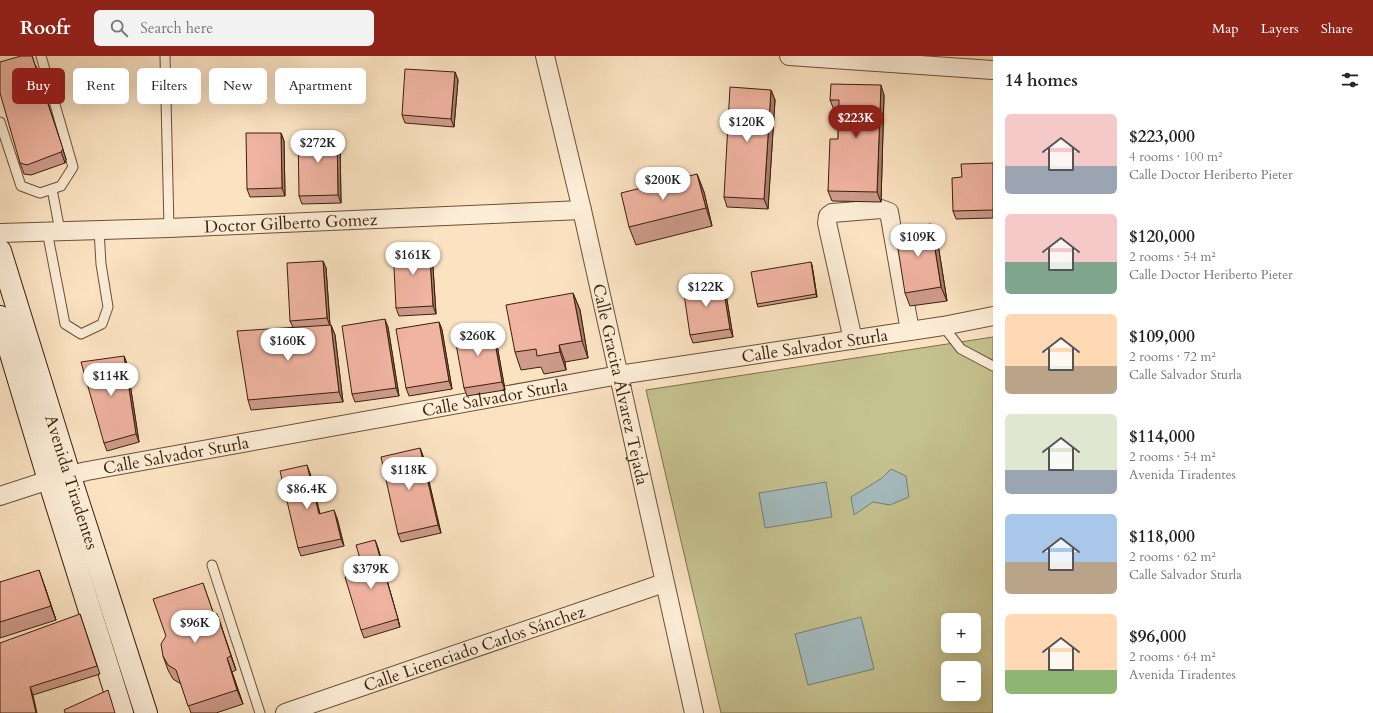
<!DOCTYPE html>
<html lang="en">
<head>
<meta charset="utf-8">
<style>
	:root { --surface:#fff; --page:#f2f2f2; --text:#222; --muted:#767676; --accent:#8f2418 }
	body { margin:0; font-family:Cardo,serif; background:var(--page); color:var(--text); height:100vh; display:flex; flex-direction:column; font-size:15px; white-space:nowrap }
	* { box-sizing:border-box; margin:0 }
	p { font-size:13px; color:var(--muted) }
	.icon { flex:none; width:22px; height:22px; fill:none; stroke:currentColor; stroke-width:2; stroke-linecap:round; stroke-linejoin:round }
	.map { position:relative; flex:1; overflow:hidden }
	.panel { display:flex; flex-direction:column; background:var(--surface); width:380px }
	.panel>* { flex:none }
	.top-card { position:absolute; left:12px; top:12px; width:380px; height:36px; display:flex; gap:8px }
	.tools { position:absolute; left:941px; top:557px; display:grid; gap:8px }
	.tools a { display:grid; place-items:center; width:40px; height:40px; border-radius:6px; background:var(--surface); box-shadow:0 4px 16px #0002; font-size:20px }
	.price { position:absolute; translate:-50% -34px; padding:0 9px; border-radius:14px; background:#fff; color:#222; font-size:13px; line-height:26px; filter:drop-shadow(0 1px 2px #0008) }
	.price::after { content:''; position:absolute; left:50%; top:24px; width:12px; height:9px; margin-left:-6px; background:inherit; clip-path:polygon(0 0,100% 0,50% 100%) }
	.price.selected { background:var(--accent); color:#fff }
	ul { padding:0; list-style:none }
	li { display:flex; align-items:center; gap:12px; height:100px; padding:0 12px }
	li span { display:grid; place-items:center; flex:none; width:112px; height:80px; border-radius:6px; color:#555 }
	li>.icon { margin-inline-start:auto }
	span .icon { width:48px; height:48px; fill:#fffc; stroke-width:1 }
	li b { font-size:17px }
	h2 { display:flex; justify-content:space-between; align-items:center; height:48px; padding:0 12px; font-size:17px }
	.tag { padding:0 14px; border-radius:6px; background:var(--surface); box-shadow:0 4px 16px #0002; font-size:14px; line-height:36px }
	.tag.selected { background:var(--accent); color:#fff }
	header { display:flex; align-items:center; gap:24px; box-sizing:border-box; height:56px; padding:0 20px; background:var(--accent); color:#fff }
	header strong { font-size:19px }
	nav { display:flex; gap:22px; margin-inline-start:auto; font-size:14px }
	.search { width:280px; height:36px; background:var(--page); display:flex; align-items:center; gap:10px; box-sizing:border-box; padding:0 14px; border-radius:6px; color:var(--muted); font-size:15px }
	main { display:flex; flex:1; min-height:0 }
	.map>svg:first-child { display:block }
</style>
</head>
<body>
<header>
<strong>Roofr</strong>
<div class="search"><svg class="icon" aria-label="search" viewBox="0 0 24 24"><circle cx="10" cy="10" r="6"/><path d="M15 15l6 6"/></svg>Search here</div>
<nav><a>Map</a><a>Layers</a><a>Share</a></nav>
</header>
<main>
<div class="map">
<svg width="993" height="657" viewBox="0 0 993 657">
	<rect width="100%" height="100%" fill="#fbe3c2"/>
	<filter id="stains"><feTurbulence type="fractalNoise" baseFrequency=".005" numOctaves="4"/><feColorMatrix values="0 0 0 0 .2 0 0 0 0 .09 0 0 0 0 .02 0 0 0 .5 -.17"/></filter>
	<radialGradient id="worn" r=".72"><stop offset=".6" stop-color="#630" stop-opacity="0"/><stop offset="1" stop-color="#630" stop-opacity=".3"/></radialGradient>
	<path fill="#c5c28f" stroke="#80704c" fill-rule="evenodd" d="M993,281V657H721L646,334ZM948,564H974V590H948ZM948,612H974V638H948Z"/>
	<path fill="#a3bbbe" stroke="#7a7d76" d="M891,413L906,420L909,441L890,449L873,446L854,459L851,441L882,422Z
		M826,426L832,461L765,472L759,437Z
		M861,561L874,613L808,629L795,578Z"/>
	<g fill="none" stroke-linecap="round" stroke-linejoin="round">
		<g stroke="#6c5037" stroke-width="11">
			<path id="service" d="M165,0L169,172
				M0,66L21,130L40,137L61,130L73,111L41,0
				M52,133L60,175
				M47,175L65,268L81,278L102,268L108,251L101,208L99,174
				M943,270L961,293L993,310
				M212,509L260,657"/>
		</g>
		<g stroke="#6c5037" stroke-width="20">
			<g id="minor">
				<path id="s1" d="M545,0L582,154L694,657"/>
				<path d="M789,0L993,14"/>
				<path id="s2" d="M0,177L169,172L582,154"/>
				<path d="M853,284L827,167L828,160L832,157L881,153L889,156L910,275"/>
				<path id="s3" d="M0,440L49,424L87,415L619,319L943,270L993,260"/>
				<path id="s4" d="M285,657L664,527"/>
			</g>
		</g>
		<g stroke="#3c1f09" stroke-width="24">
			<g id="secondary">
				<path id="s5" d="M0,195L69,418L146,657"/>
				<path d="M0,261L49,424L122,657"/>
			</g>
		</g>
		<use href="#service" stroke="#fcedd7" stroke-width="9"/>
		<use href="#minor" stroke="#fcedd7" stroke-width="18"/>
		<use href="#secondary" stroke="#fcedd7" stroke-width="22"/>
	</g>
	<path fill="#ce9b8b" stroke="#3c1f09" d="M36,10L66,103L65,107L31,119L24,118L20,107Z
		M455,16L458,24L454,71L405,67L402,59Z
		M771,34L775,44L768,153L727,151L724,141Z
		M884,39L881,146L832,145L828,135L838,83L839,55L834,54L830,44Z
		M281,77L284,85L285,140L250,141L247,133Z
		M340,84L341,147L302,148L299,140Z
		M993,107V162L956,163L953,155L962,121Z
		M697,118L704,136L712,170L636,189L629,171Z
		M937,182L947,245L910,250L905,237Z
		M429,188L432,196L436,258L399,260L396,252Z
		M323,205L326,212L330,269H331L335,279L343,346L251,354L248,344L293,271L290,265Z
		M812,209L817,241L758,251L757,248Z
		M722,224L725,232L733,281L693,287L690,279Z
		M573,237L580,254L588,302L565,306L566,314L544,318L541,311L521,314L515,296Z
		M439,266L442,274L452,333L409,340L406,332Z
		M388,271L399,340L355,346L352,338Z
		M495,278L505,334L467,340L464,332Z
		M124,300L127,308L139,386L107,395L104,387Z
		M420,392L423,400L441,477L401,486L398,478Z
		M310,417L320,458L337,462L344,490L301,500L298,492Z
		M375,484L378,492L400,571L364,582L361,574L364,516Z
		M0,526L44,528L56,564L0,582Z
		M203,527L214,559L217,558L236,614L232,616L243,648L216,657H191L181,628L173,623L168,614L163,600Z
		M80,558L100,618L33,639L0,657Z"/>
	<path fill="#a87e71" stroke="#3c1f09" d="M32,0L66,103L65,107L61,96Z
		M455,16L458,24L454,71L451,63Z
		M881,29L884,39L881,146L877,136Z
		M771,34L775,44L768,153L764,143Z
		M337,76L340,84L341,147L338,139Z
		M281,77L284,85L285,140L282,132Z
		M697,118L704,136L712,170L706,152Z
		M931,168L937,182L947,245L941,231Z
		M429,188L432,196L436,258L433,250Z
		M323,205L326,212L330,270L327,262Z
		M811,206L812,209L817,241L816,238Z
		M722,224L725,232L733,281L730,273Z
		M573,237L580,254L588,302L582,285Z
		M385,263L388,271L399,340L396,332Z
		M439,266L442,274L452,333L449,325Z
		M331,269L335,279L343,346L339,336Z
		M492,270L495,278L505,334L502,326Z
		M559,289L565,306L566,314L560,296Z
		M124,300L127,308L139,386L136,378Z
		M420,392L423,400L441,477L438,469Z
		M307,409L310,417L322,466L319,458Z
		M334,454L337,462L344,490L341,483Z
		M375,484L378,492L400,571L398,563Z
		M39,514L44,528L56,564L51,550Z
		M217,558L222,572L236,614L231,600Z
		M227,602L232,616L243,648L237,634Z
		M30,631L33,639L37,657H36Z"/>
	<path fill="#f0b4a2" stroke="#3c1f09" d="M21,0H32L63,93L61,96L27,109L20,107L0,37V6Z
		M405,13L455,16L451,63L402,59Z
		M831,28L881,29L877,136L828,135L830,83H838L839,44H830Z
		M730,31L771,34L764,143L724,141Z
		M298,76H337L338,139L299,140Z
		M246,77H281L282,132L247,133Z
		M993,107V154L953,155L952,122L962,121L961,108Z
		M697,118L706,152L629,171L621,137Z
		M931,168L941,231L905,237L895,174Z
		M429,188L433,250L396,252L393,191Z
		M323,205L327,262L290,265L287,207Z
		M811,206L816,238L757,248L751,216Z
		M722,224L730,273L690,279L683,231Z
		M573,237L582,285L559,289L560,296L537,300L536,293L515,296L506,249Z
		M385,263L396,332L352,338L342,270Z
		M439,266L449,325L406,332L396,273Z
		M331,269L339,336L248,344L237,275Z
		M492,270L502,326L464,332L454,277Z
		M124,300L136,378L104,387L81,306Z
		M420,392L438,469L398,478L381,401Z
		M307,409L319,458L334,454L341,483L298,492L280,415Z
		M375,484L398,563L361,574L345,521L364,516L356,489Z
		M39,514L51,550L0,566V526Z
		M203,527L214,559L217,558L231,600L227,602L237,634L188,650L176,614L168,609L163,600L161,588L166,580L153,543Z
		M80,558L97,610L30,631L36,657H0V587Z
		M108,634L115,657H65L64,654Z"/>
	<g text-anchor="middle" dominant-baseline="central" stroke-width="4" stroke-linejoin="round" paint-order="stroke">
		<g font-size="17" fill="#3c1f09" stroke="#fcedd7">
			<text stroke="none"><textPath href="#s2" startOffset="291">Doctor Gilberto Gomez</textPath></text>
			<text stroke="none"><textPath href="#s3" startOffset="829">Calle Salvador Sturla</textPath></text>
			<text stroke="none"><textPath href="#s1" startOffset="337">Calle Gracita Álvarez Tejada</textPath></text>
			<text stroke="none"><textPath href="#s3" startOffset="505">Calle Salvador Sturla</textPath></text>
			<text stroke="none"><textPath href="#s3" startOffset="181">Calle Salvador Sturla</textPath></text>
			<text stroke="none"><textPath href="#s5" startOffset="242">Avenida Tiradentes</textPath></text>
			<text stroke="none"><textPath href="#s4" startOffset="200">Calle Licenciado Carlos Sánchez</textPath></text>
		</g>
	</g>
	<rect width="100%" height="100%" filter="url(#stains)"/>
	<rect width="100%" height="100%" fill="url(#worn)"/>
</svg>
<div class="tools">
<a>+</a>
<a>−</a>
</div>
<b class="price selected" style="left:856px;top:83px">$223K</b>
<b class="price" style="left:747px;top:87px">$120K</b>
<b class="price" style="left:318px;top:108px">$272K</b>
<b class="price" style="left:663px;top:145px">$200K</b>
<b class="price" style="left:918px;top:202px">$109K</b>
<b class="price" style="left:413px;top:220px">$161K</b>
<b class="price" style="left:706px;top:252px">$122K</b>
<b class="price" style="left:478px;top:301px">$260K</b>
<b class="price" style="left:288px;top:306px">$160K</b>
<b class="price" style="left:111px;top:341px">$114K</b>
<b class="price" style="left:409px;top:435px">$118K</b>
<b class="price" style="left:307px;top:454px">$86.4K</b>
<b class="price" style="left:371px;top:534px">$379K</b>
<b class="price" style="left:195px;top:588px">$96K</b>
<div class="top-card">
<a class="tag selected">Buy</a>
<a class="tag">Rent</a>
<a class="tag">Filters</a>
<a class="tag">New</a>
<a class="tag">Apartment</a>
</div>
</div>
<section class="panel">
<h2>14 homes<svg class="icon" aria-label="filters" viewBox="0 0 24 24"><path d="M4 7h16M4 17h16"/><circle cx="9" cy="7" r="2"/><circle cx="15" cy="17" r="2"/></svg></h2>
<ul>
<li><span style="background:linear-gradient(#f6c9c9 65%,#9aa5b1 0)"><svg class="icon" aria-label="home" viewBox="0 0 24 24"><path d="M3 11l9-7 9 7M6 9v11h12V9"/></svg></span><div><b>$223,000</b><p>4 rooms · 100 m²</p><p>Calle Doctor Heriberto Pieter</p></div></li>
<li><span style="background:linear-gradient(#f6c9c9 60%,#7fa58c 0)"><svg class="icon" aria-label="home" viewBox="0 0 24 24"><path d="M3 11l9-7 9 7M6 9v11h12V9"/></svg></span><div><b>$120,000</b><p>2 rooms · 54 m²</p><p>Calle Doctor Heriberto Pieter</p></div></li>
<li><span style="background:linear-gradient(#ffd9b3 65%,#b9a48a 0)"><svg class="icon" aria-label="home" viewBox="0 0 24 24"><path d="M3 11l9-7 9 7M6 9v11h12V9"/></svg></span><div><b>$109,000</b><p>2 rooms · 72 m²</p><p>Calle Salvador Sturla</p></div></li>
<li><span style="background:linear-gradient(#dfe7d0 70%,#9aa5b1 0)"><svg class="icon" aria-label="home" viewBox="0 0 24 24"><path d="M3 11l9-7 9 7M6 9v11h12V9"/></svg></span><div><b>$114,000</b><p>2 rooms · 54 m²</p><p>Avenida Tiradentes</p></div></li>
<li><span style="background:linear-gradient(#a9c7e8 60%,#b9a48a 0)"><svg class="icon" aria-label="home" viewBox="0 0 24 24"><path d="M3 11l9-7 9 7M6 9v11h12V9"/></svg></span><div><b>$118,000</b><p>2 rooms · 62 m²</p><p>Calle Salvador Sturla</p></div></li>
<li><span style="background:linear-gradient(#ffd9b3 70%,#8fb573 0)"><svg class="icon" aria-label="home" viewBox="0 0 24 24"><path d="M3 11l9-7 9 7M6 9v11h12V9"/></svg></span><div><b>$96,000</b><p>2 rooms · 64 m²</p><p>Avenida Tiradentes</p></div></li>
</ul>
</section>
</main>
</body>
</html>
